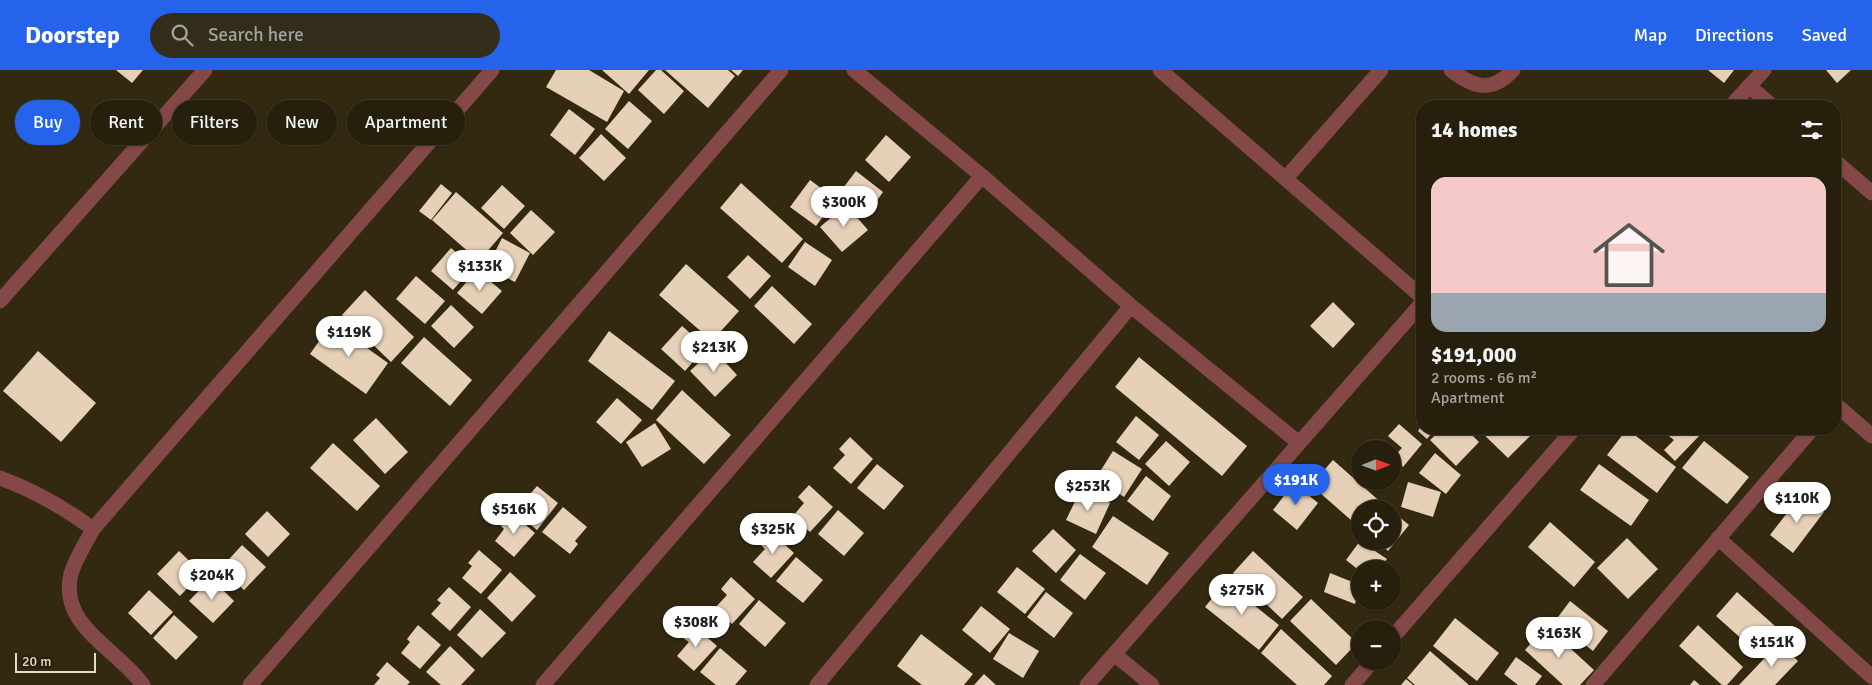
<!DOCTYPE html>
<html lang="en">
<head>
<meta charset="utf-8">
<style>
	:root { --surface:#261f0c; --page:#322c1a; --text:#f1f3f6; --muted:#a4a29d; --line:#423d2d; --accent:#2563eb }
	body { margin:0; font-family:Signika,sans-serif; background:var(--page); color:var(--text); height:100vh; display:flex; flex-direction:column; font-size:19px; white-space:nowrap }
	* { box-sizing:border-box; margin:0 }
	p { font-size:16px; color:var(--muted) }
	.icon { flex:none; width:28px; height:28px; fill:none; stroke:currentColor; stroke-width:2; stroke-linecap:round; stroke-linejoin:round }
	.map { position:relative; flex:1; overflow:hidden }
	.sheet { position:absolute; left:1416px; top:30px; width:425px; height:335px; display:flex; flex-direction:column; background:var(--surface); border-radius:20px; box-shadow:0 1px 4px #0004,0 0 0 1px var(--line) }
	.sheet>* { flex:none }
	.banner { position:absolute; left:15px; top:30px; width:475px; height:45px; display:flex; gap:10px }
	.needle { width:32px; rotate:89deg }
	.controls { position:absolute; left:1351px; top:370px; display:grid; gap:10px }
	.controls a { display:grid; place-items:center; width:50px; height:50px; border-radius:50%; background:var(--surface); box-shadow:0 1px 4px #0004,0 0 0 1px var(--line); font-size:25px }
	.scale { position:absolute; left:15px; bottom:12px; width:81px; box-sizing:border-box; padding-left:5px; border:2px solid #e1dbcd; border-top:0; font-size:14px; line-height:18px; white-space:nowrap; color:#e1dbcd; -webkit-text-stroke:4px #281f06; paint-order:stroke }
	.price { position:absolute; translate:-50% -42px; padding:0 11px; border-radius:18px; background:#fff; color:#222; font-size:16px; line-height:32px; filter:drop-shadow(0 1px 2px #0008) }
	.price::after { content:''; position:absolute; left:50%; top:30px; width:15px; height:11px; margin-left:-8px; background:inherit; clip-path:polygon(0 0,100% 0,50% 100%) }
	.price.selected { background:var(--accent); color:#fff }
	ul { padding:0; list-style:none }
	li { display:grid; align-content:center; gap:10px; height:265px; padding:0 15px }
	li+li { border-top:1px solid var(--line) }
	li span { display:grid; place-items:center; height:155px; border-radius:15px; color:#555 }
	li>.icon { margin-inline-start:auto }
	span .icon { width:90px; height:90px; fill:#fffc; stroke-width:1 }
	li b { font-size:21px }
	h2 { display:flex; justify-content:space-between; align-items:center; height:60px; padding:0 15px; font-size:21px }
	.tag { padding:0 18px; border-radius:22px; background:var(--surface); box-shadow:0 1px 4px #0004,0 0 0 1px var(--line); font-size:18px; line-height:45px }
	.tag.selected { background:var(--accent); color:#fff }
	header { display:flex; align-items:center; gap:30px; box-sizing:border-box; height:70px; padding:0 25px; background:var(--accent); color:#fff }
	header strong { font-size:24px }
	nav { display:flex; gap:28px; margin-inline-start:auto; font-size:18px }
	.search { width:350px; height:45px; background:var(--page); display:flex; align-items:center; gap:12px; box-sizing:border-box; padding:0 18px; border-radius:28px; color:var(--muted); font-size:19px }
	.map>svg:first-child { display:block }
</style>
</head>
<body>
<header>
<strong>Doorstep</strong>
<div class="search"><svg class="icon" aria-label="search" viewBox="0 0 24 24"><circle cx="10" cy="10" r="6"/><path d="M15 15l6 6"/></svg>Search here</div>
<nav><a>Map</a><a>Directions</a><a>Saved</a></nav>
</header>
<div class="map">
<svg width="1872" height="615" viewBox="0 0 1872 615">
	<rect width="100%" height="100%" fill="#322910"/>
	<path fill="#e7d0b8" d="M116,0H143L132,13Z
		M556,0H589L624,21L607,52L546,17Z
		M602,0H649L629,24Z
		M656,0H661L684,21L664,44L638,20Z
		M665,0H728L735,6L708,38Z
		M731,0H743L738,6Z
		M1708,0H1734L1724,13Z
		M1826,0H1851L1837,13Z
		M629,31L652,51L628,79L605,59Z
		M569,39L595,59L575,85L550,65Z
		M601,64L626,88L604,111L579,88Z
		M886,65L911,87L889,112L865,90Z
		M856,101L883,122L865,147L837,126Z
		M810,110L836,129L816,156L790,137Z
		M741,113L803,169L782,193L720,138Z
		M441,114L452,123L431,150L419,141Z
		M502,115L525,136L504,159L481,138Z
		M456,122L503,163L479,191L432,150Z
		M846,135L868,160L842,182L820,157Z
		M531,140L555,162L533,185L510,163Z
		M502,168L530,183L515,212L487,198Z
		M805,172L832,190L815,216L788,197Z
		M451,178L473,197L453,220L431,201Z
		M748,185L771,206L750,229L727,207Z
		M686,194L739,241L712,271L659,225Z
		M477,200L502,221L482,244L457,223Z
		M416,206L445,231L425,254L396,229Z
		M772,216L812,254L794,274L754,236Z
		M365,220L414,267L391,292L342,245Z
		M1333,232L1355,254L1333,278L1310,256Z
		M451,235L474,257L454,278L431,256Z
		M332,253L388,293L366,324L310,284Z
		M682,256L706,277L685,301L661,279Z
		M609,261L675,311L652,340L588,291Z
		M424,267L472,310L450,336L401,293Z
		M713,279L737,305L715,327L690,301Z
		M38,281L96,333L61,372L3,321Z
		M1139,287L1247,376L1222,406L1115,317Z
		M682,320L731,365L704,394L656,350Z
		M617,328L642,350L621,374L596,352Z
		M1422,328V343L1415,337Z
		M1136,346L1159,365L1139,390L1116,372Z
		M376,348L408,382L385,404L353,370Z
		M655,353L671,379L642,397L626,372Z
		M1399,354L1422,374L1403,397L1394,386L1402,378L1388,366Z
		M1422,355V359H1435L1427,369L1418,361Z
		M1442,359H1466L1479,372L1456,396L1430,370Z
		M1478,359H1527L1532,364L1508,388Z
		M1627,359L1676,397L1657,423L1607,385Z
		M1660,359H1690L1699,366L1675,391L1664,380L1674,370Z
		M850,367L873,389L851,414L833,398L845,385L839,379Z
		M1166,371L1190,392L1169,416L1145,394Z
		M1704,371L1749,407L1727,434L1682,398Z
		M333,373L380,416L357,441L310,398Z
		M1113,381L1142,399L1124,427L1096,408Z
		M1435,383L1461,405L1446,424L1419,403Z
		M1333,390L1384,435L1381,439H1360V458L1311,415Z
		M877,394L904,416L884,440L857,418Z
		M1599,394L1649,430L1631,456L1580,420Z
		M1146,406L1171,426L1153,451L1127,431Z
		M1408,412L1441,422L1433,447L1401,437Z
		M1294,413L1318,433L1297,460L1273,440Z
		M809,415L833,437L810,462L793,446L804,433L798,427Z
		M537,416L558,433L537,460L511,438L520,426L525,430Z
		M1081,419L1110,433L1096,464L1066,450Z
		M1801,425L1824,442L1793,483L1770,465Z
		M563,437L587,457L575,471L578,474L570,484L542,462Z
		M838,440L864,463L844,486L818,464Z
		M267,441L290,464L268,487L245,464Z
		M1392,441L1409,455L1388,481L1377,471H1392Z
		M512,443L535,463L514,487L495,471L504,459L501,456Z
		M1113,446L1169,483L1147,515L1092,477Z
		M1550,452L1595,492L1574,517L1528,477Z
		M1053,459L1076,480L1056,503L1032,481Z
		M770,461L794,483L771,508L753,492L765,479L759,473Z
		M1627,468L1658,499L1628,529L1597,498Z
		M1360,471L1387,489L1379,499H1360V501L1346,490Z
		M242,475L266,497L244,520L221,498Z
		M479,480L502,500L481,524L462,508L472,496L468,493Z
		M179,481L202,503L180,526L157,504Z
		M1253,481L1303,527L1282,549L1233,503Z
		M1080,484L1106,503L1085,530L1060,510Z
		M796,487L823,510L803,533L776,511Z
		M1017,497L1045,519L1025,544L997,522Z
		M510,502L536,526L512,552L487,528Z
		M1330,503L1360,515L1355,534L1324,522Z
		M731,507L755,529L732,554L715,538L727,525L721,519Z
		M211,508L234,531L213,553L189,531Z
		M1225,512L1279,555L1259,580L1205,537Z
		M449,517L471,537L450,561L431,544L441,533L437,530Z
		M149,520L173,542L151,565L128,543Z
		M1046,522L1073,543L1054,568L1027,547Z
		M1737,522L1784,564L1763,588L1716,546Z
		M1311,529L1357,573L1336,595L1290,551Z
		M759,530L786,553L765,577L739,554Z
		M1570,531L1608,561L1593,581L1555,551Z
		M981,536L1010,559L990,583L962,560Z
		M480,539L506,563L482,588L457,565Z
		M174,545L198,567L176,590L153,568Z
		M1455,548L1499,583L1477,611L1433,576Z
		M418,555L441,575L420,599L401,583L410,572L407,569Z
		M693,555L717,576L694,601L677,586L689,572L682,567Z
		M1698,555L1743,597L1727,615H1722L1679,576Z
		M1546,556L1594,600L1580,615H1563L1525,580Z
		M1281,559L1332,606L1324,615H1297L1261,583Z
		M1009,563L1039,581L1023,608L993,589Z
		M921,564L973,604L964,615H922L897,596Z
		M1779,573L1798,591L1775,615H1739Z
		M450,576L475,600L461,615H441L426,602Z
		M720,578L747,601L735,615H716L700,602Z
		M1430,581L1469,615H1415L1407,608Z
		M1516,587L1542,606L1535,615H1518L1504,604Z
		M387,592L410,612L407,615H374L380,608L376,605Z
		M984,604L996,615H974Z
		M1406,609L1413,615H1401Z
		M1694,610L1700,615H1690Z"/>
	<g fill="none" stroke-linecap="round" stroke-linejoin="round">
		<path stroke="#844849" stroke-width="15" d="M854,0L982,106L1131,236L1299,373
			M1160,0L1422,227
			M1451,0C1474,18 1492,23 1513,0
			M1749,16L1772,36
			M1731,36L1764,0
			M1835,91L1872,123
			M1286,108L1381,0
			M0,231L205,0
			M1835,334L1872,366
			M0,408C34,420 63,437 93,459
			M1718,468L1872,607
			M1392,568L1574,359
			M1114,584L1152,615
			M143,615C118,579 58,556 71,504C75,489 86,473 93,459L492,0
			M250,615L781,0
			M543,615L982,106
			M817,615L1131,236
			M1087,615L1422,233
			M1352,615L1373,591
			M1593,615L1812,359"/>
	</g>
</svg>
<div class="controls">
<a><svg class="needle" viewBox="-14 -14 28 28"><path d="M0-13l5 13h-10z" fill="#e53935"/><path d="M0 13l5-13h-10z" fill="#a4a29d"/></svg></a>
<a><svg class="icon" aria-label="locate" viewBox="0 0 24 24"><circle cx="12" cy="12" r="6"/><path d="M12 2v4M12 18v4M2 12h4M18 12h4"/></svg></a>
<a>+</a>
<a>−</a>
</div>
<div class="scale">20 m</div>
<b class="price" style="left:844px;top:158px">$300K</b>
<b class="price" style="left:480px;top:222px">$133K</b>
<b class="price" style="left:349px;top:288px">$119K</b>
<b class="price" style="left:714px;top:303px">$213K</b>
<b class="price selected" style="left:1296px;top:436px">$191K</b>
<b class="price" style="left:1088px;top:442px">$253K</b>
<b class="price" style="left:1797px;top:454px">$110K</b>
<b class="price" style="left:514px;top:465px">$516K</b>
<b class="price" style="left:773px;top:485px">$325K</b>
<b class="price" style="left:212px;top:531px">$204K</b>
<b class="price" style="left:1242px;top:546px">$275K</b>
<b class="price" style="left:696px;top:578px">$308K</b>
<b class="price" style="left:1559px;top:589px">$163K</b>
<b class="price" style="left:1772px;top:598px">$151K</b>
<div class="banner">
<a class="tag selected">Buy</a>
<a class="tag">Rent</a>
<a class="tag">Filters</a>
<a class="tag">New</a>
<a class="tag">Apartment</a>
</div>
<section class="sheet">
<h2>14 homes<svg class="icon" aria-label="filters" viewBox="0 0 24 24"><path d="M4 7h16M4 17h16"/><circle cx="9" cy="7" r="2"/><circle cx="15" cy="17" r="2"/></svg></h2>
<ul>
<li><span style="background:linear-gradient(#f6c9c9 75%,#9aa5b1 0)"><svg class="icon" aria-label="home" viewBox="0 0 24 24"><path d="M3 11l9-7 9 7M6 9v11h12V9"/></svg></span><div><b>$191,000</b><p>2 rooms · 66 m²</p><p>Apartment</p></div></li>
</ul>
</section>
</div>
</body>
</html>
